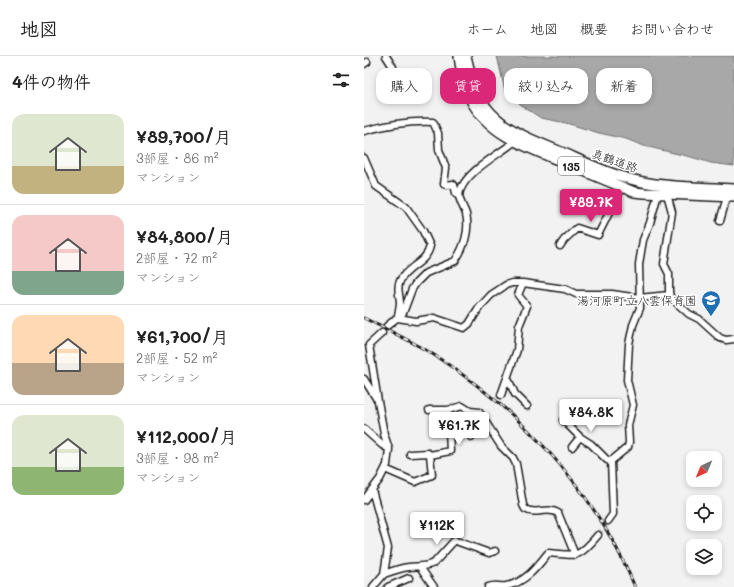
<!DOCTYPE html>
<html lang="ja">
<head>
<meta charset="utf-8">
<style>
	:root { --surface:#fff; --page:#f6f6f6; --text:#222; --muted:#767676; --line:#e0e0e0; --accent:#db2777 }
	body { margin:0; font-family:Mali,"Klee One",sans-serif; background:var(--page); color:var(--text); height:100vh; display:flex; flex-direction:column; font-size:15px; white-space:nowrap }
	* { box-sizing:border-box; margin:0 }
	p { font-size:13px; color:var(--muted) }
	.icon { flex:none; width:22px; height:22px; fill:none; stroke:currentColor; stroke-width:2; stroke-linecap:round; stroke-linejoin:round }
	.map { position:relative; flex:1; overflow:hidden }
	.side { display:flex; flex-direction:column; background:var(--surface); width:364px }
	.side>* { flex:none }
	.banner { position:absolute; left:12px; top:12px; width:298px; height:36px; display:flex; gap:8px }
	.needle { width:26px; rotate:224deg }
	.tools { position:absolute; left:322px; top:395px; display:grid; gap:8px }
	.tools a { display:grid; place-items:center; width:36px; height:36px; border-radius:8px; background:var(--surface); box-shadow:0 2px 6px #0003; font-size:20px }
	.price { position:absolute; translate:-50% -34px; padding:0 9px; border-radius:4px; background:#fff; color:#222; font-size:13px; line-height:26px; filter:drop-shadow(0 1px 2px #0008) }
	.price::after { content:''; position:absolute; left:50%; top:24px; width:12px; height:9px; margin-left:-6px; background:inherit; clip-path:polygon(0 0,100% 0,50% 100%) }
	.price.on { background:var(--accent); color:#fff }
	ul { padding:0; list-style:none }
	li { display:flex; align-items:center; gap:12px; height:100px; padding:0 12px }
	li+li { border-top:1px solid var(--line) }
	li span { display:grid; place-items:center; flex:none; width:112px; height:80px; border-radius:12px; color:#555 }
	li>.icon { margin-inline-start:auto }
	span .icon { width:48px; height:48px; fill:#fffc; stroke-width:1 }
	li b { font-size:17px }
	h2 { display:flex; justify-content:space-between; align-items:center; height:48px; padding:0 12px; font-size:17px }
	.tag { padding:0 14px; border-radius:12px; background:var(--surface); box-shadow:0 2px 6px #0003; font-size:14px; line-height:36px }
	.tag.on { background:var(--accent); color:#fff }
	header { display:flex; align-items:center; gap:24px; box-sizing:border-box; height:56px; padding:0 20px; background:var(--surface); border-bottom:1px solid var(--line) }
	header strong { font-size:19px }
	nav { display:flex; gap:22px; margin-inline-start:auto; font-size:14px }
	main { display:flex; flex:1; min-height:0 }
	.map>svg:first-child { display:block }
</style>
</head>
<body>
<header>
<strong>地図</strong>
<nav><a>ホーム</a><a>地図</a><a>概要</a><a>お問い合わせ</a></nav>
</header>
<main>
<section class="side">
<h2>4件の物件<svg class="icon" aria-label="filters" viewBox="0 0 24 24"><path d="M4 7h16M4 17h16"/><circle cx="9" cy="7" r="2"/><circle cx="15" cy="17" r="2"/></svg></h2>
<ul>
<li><span style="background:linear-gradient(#dfe7d0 65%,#c2b280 0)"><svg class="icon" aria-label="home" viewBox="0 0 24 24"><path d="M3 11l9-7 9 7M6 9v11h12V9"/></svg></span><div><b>¥89,700/月</b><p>3部屋 · 86 m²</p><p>マンション</p></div></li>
<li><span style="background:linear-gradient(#f6c9c9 70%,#7fa58c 0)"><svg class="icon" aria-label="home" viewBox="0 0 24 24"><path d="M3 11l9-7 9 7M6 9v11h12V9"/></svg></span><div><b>¥84,800/月</b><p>2部屋 · 72 m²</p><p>マンション</p></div></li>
<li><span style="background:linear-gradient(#ffd9b3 60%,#b9a48a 0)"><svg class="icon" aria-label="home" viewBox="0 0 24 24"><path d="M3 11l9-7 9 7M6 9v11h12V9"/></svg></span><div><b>¥61,700/月</b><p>2部屋 · 52 m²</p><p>マンション</p></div></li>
<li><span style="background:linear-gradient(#dfe7d0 65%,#8fb573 0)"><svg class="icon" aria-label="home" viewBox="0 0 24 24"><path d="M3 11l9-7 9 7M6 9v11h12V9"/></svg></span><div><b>¥112,000/月</b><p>3部屋 · 98 m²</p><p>マンション</p></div></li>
</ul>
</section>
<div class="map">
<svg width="370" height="531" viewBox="0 0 370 531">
	<rect width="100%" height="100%" fill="#f2f2f2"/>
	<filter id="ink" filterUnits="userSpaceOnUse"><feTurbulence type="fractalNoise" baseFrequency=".025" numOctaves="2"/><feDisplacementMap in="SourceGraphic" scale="8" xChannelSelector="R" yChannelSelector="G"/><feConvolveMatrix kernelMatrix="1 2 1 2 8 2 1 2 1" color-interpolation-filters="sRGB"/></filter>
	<g filter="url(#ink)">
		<path fill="#a8a8a8" stroke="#707070" d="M133,0H370V110L347,107L327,101L280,90L262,83L235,77L202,67L177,62L161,52L141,35Z"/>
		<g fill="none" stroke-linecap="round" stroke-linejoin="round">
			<path stroke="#d2d2d2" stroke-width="6" stroke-dasharray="6 3" stroke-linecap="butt" d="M234,479L244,465"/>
			<g stroke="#1c1c1c" stroke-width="9">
				<path id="minor" d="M22,0L29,11
					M0,8L3,6
					M0,75C22,69 46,65 69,66L74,77L75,94L82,112L80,128L82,129L89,128L90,129L92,137L95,141
					M0,102L12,130L42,151L59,175L66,190C63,207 42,211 36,225C32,232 36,239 36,247C36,252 34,257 34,262
					M303,138L308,156L300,208L305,218V236L306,241L325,258L335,263L356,282L362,284L370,283
					M356,165L363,141
					M196,190L200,184L213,172L234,179L258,131
					M34,262L52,265L70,262L100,272L105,268L115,252L127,239L142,229L148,227H159L201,233L212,238H248L275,242L305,239
					M23,270L39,257L48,233L52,227L62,217L91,205C100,192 106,174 102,158C100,151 93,143 96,135C103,115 134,99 150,86
					M0,323L12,342
					M144,323L151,338L163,350
					M137,339L153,294L155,270L163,250L154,239L159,227
					M65,354H84L98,350L106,355L115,356L137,390L149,402L152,408L159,449L161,453C172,460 183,450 194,457L211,499
					M199,364L216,381L227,388L243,404L247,405
					M0,373L18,389L25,393
					M107,381L116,358
					M208,391L216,381
					M66,399L86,395L84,354
					M21,413L51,426L68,419L66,399L64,397L46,398
					M8,434L24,492L20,518L9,531
					M0,444L16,423L23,409L25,393L20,378L14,345L5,289L18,277
					M244,465L249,458L247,405L264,391L265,386L264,369L269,349L263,324L265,288L269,269L276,252L275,208L279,184L286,167L294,138
					M56,511L70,531
					M20,518C28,515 36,512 45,511C54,510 61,511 70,507L90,485H92L125,497L131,495
					M24,531L45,522
					M124,531C133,528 134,531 142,530C161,527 173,511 184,497C213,499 213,504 234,479"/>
			</g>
			<g stroke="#1c1c1c" stroke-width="12">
				<path id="highway" d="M95,0C97,15 100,31 107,44C125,79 165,92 199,106C222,116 246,126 270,136L280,137L370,141
					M102,0C106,18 111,36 122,51C141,76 174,86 202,98C227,109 252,121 279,126C309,132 340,131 370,133"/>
			</g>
			<use href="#minor" stroke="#fff" stroke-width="6"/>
			<use href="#highway" stroke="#fff" stroke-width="9"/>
			<g stroke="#1c1c1c" stroke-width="3">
				<path id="rail" d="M0,262C23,274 48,285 70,299C157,355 231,434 271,531"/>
			</g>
			<use href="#rail" stroke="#fff" stroke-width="1.5" stroke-dasharray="4.5" stroke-linecap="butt"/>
		</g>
	</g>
	<defs>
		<g id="school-pin" transform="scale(1)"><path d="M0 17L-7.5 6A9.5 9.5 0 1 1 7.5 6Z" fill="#1f6fb2" stroke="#fff"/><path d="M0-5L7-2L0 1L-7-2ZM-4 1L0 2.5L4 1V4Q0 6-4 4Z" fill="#fff"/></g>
	</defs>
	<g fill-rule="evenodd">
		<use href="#school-pin" x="347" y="244"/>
	</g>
	<g text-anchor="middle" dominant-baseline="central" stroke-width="3" stroke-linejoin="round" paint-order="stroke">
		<rect fill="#fff" stroke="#606060" stroke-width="1" x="194" y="101" width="26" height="18" rx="3"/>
		<g font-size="11" font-weight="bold" fill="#1c1c1c">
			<text x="207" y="110">135</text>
		</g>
		<g font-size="12" fill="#1c1c1c" stroke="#fff">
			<text transform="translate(251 104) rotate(19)">真鶴道路</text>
		</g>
		<g font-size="12" fill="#1c1c1c" stroke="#fff" text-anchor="end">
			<text x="333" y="244">湯河原町立八雲保育園</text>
		</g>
	</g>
</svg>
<div class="tools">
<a><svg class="needle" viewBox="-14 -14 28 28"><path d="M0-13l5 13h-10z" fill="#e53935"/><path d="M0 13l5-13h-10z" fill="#767676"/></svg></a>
<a><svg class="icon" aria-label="locate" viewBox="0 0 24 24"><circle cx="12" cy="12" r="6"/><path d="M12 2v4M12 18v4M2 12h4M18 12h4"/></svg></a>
<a><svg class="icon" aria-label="layers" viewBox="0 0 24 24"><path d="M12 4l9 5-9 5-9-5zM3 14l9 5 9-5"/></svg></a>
</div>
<b class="price on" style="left:227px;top:167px">¥89.7K</b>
<b class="price" style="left:227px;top:377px">¥84.8K</b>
<b class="price" style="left:95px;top:390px">¥61.7K</b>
<b class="price" style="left:73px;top:490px">¥112K</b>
<div class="banner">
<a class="tag">購入</a>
<a class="tag on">賃貸</a>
<a class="tag">絞り込み</a>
<a class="tag">新着</a>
</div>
</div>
</main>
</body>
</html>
